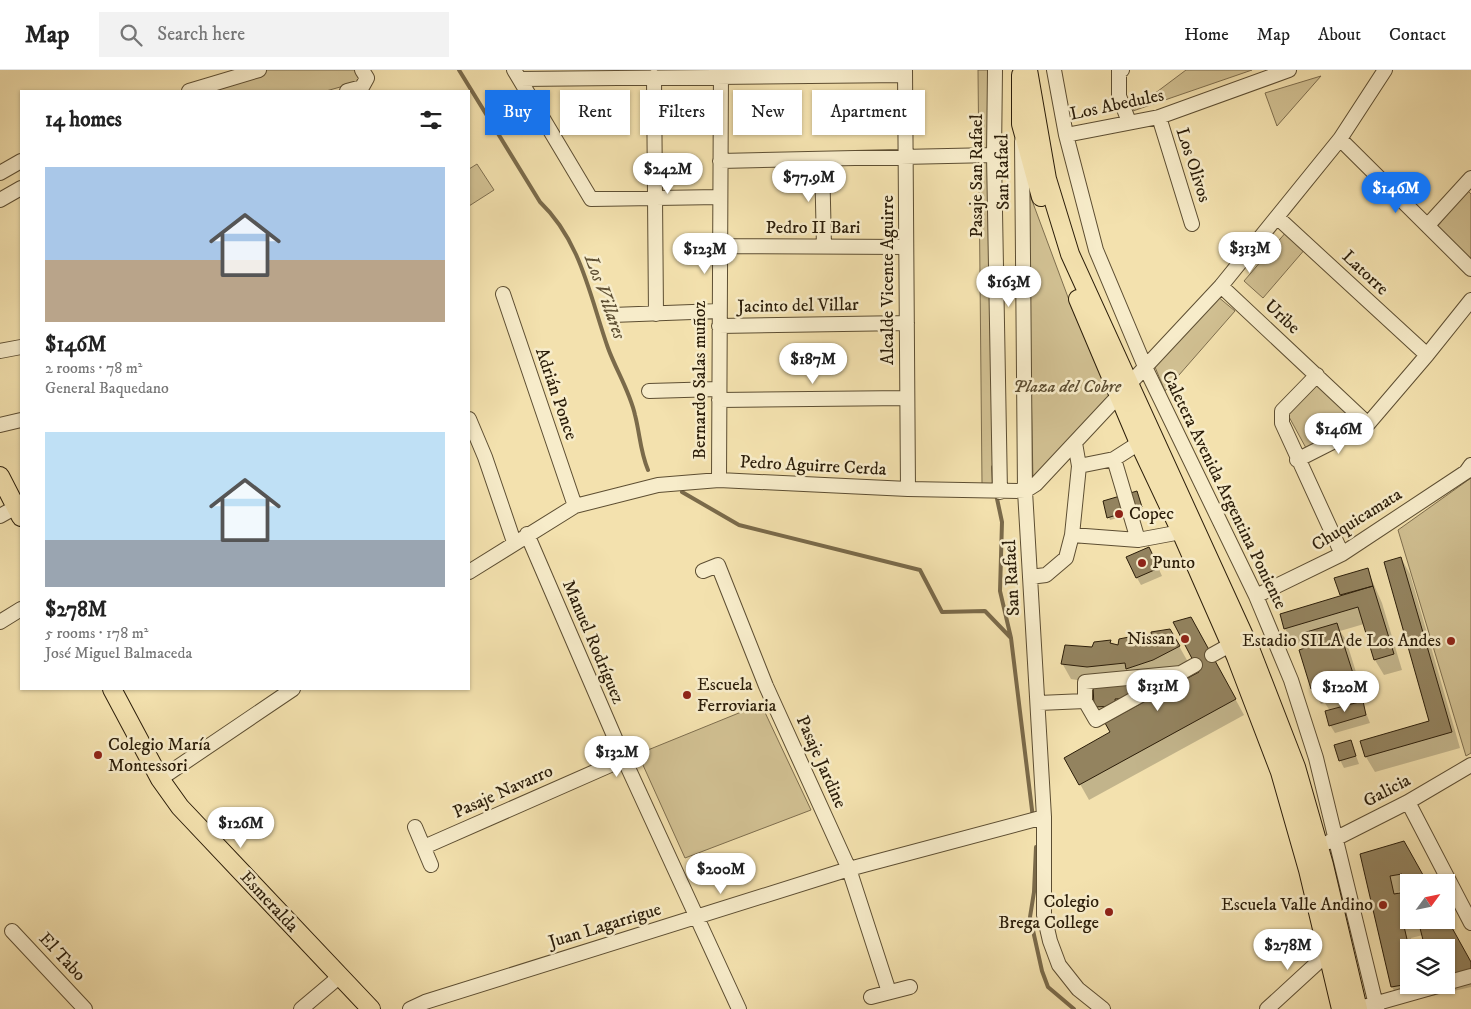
<!DOCTYPE html>
<html lang="en">
<head>
<meta charset="utf-8">
<style>
	:root { --surface:#fff; --page:#f2f2f2; --text:#222; --muted:#767676; --line:#e0e0e0; --accent:#1a73e8 }
	body { margin:0; font-family:"IM FELL DW Pica",serif; background:var(--page); color:var(--text); height:100vh; display:flex; flex-direction:column; font-size:19px; white-space:nowrap }
	* { box-sizing:border-box; margin:0 }
	p { font-size:16px; color:var(--muted) }
	.icon { flex:none; width:28px; height:28px; fill:none; stroke:currentColor; stroke-width:2; stroke-linecap:round; stroke-linejoin:round }
	.map { position:relative; flex:1; overflow:hidden }
	.details { position:absolute; left:20px; top:20px; width:450px; height:600px; display:flex; flex-direction:column; background:var(--surface); border-radius:0px; box-shadow:0 1px 4px #0004 }
	.details>* { flex:none }
	.guide { position:absolute; left:485px; top:20px; width:475px; height:45px; display:flex; gap:10px }
	.needle { width:32px; rotate:57deg }
	.controls { position:absolute; left:1400px; top:804px; display:grid; gap:10px }
	.controls a { display:grid; place-items:center; width:55px; height:55px; border-radius:0px; background:var(--surface); box-shadow:0 1px 4px #0004; font-size:25px }
	.price { position:absolute; translate:-50% -42px; padding:0 11px; border-radius:18px; background:#fff; color:#222; font-size:16px; line-height:32px; filter:drop-shadow(0 1px 2px #0008) }
	.price::after { content:''; position:absolute; left:50%; top:30px; width:15px; height:11px; margin-left:-8px; background:inherit; clip-path:polygon(0 0,100% 0,50% 100%) }
	.price.on { background:var(--accent); color:#fff }
	ul { padding:0; list-style:none }
	li { display:grid; align-content:center; gap:10px; height:265px; padding:0 25px }
	li span { display:grid; place-items:center; height:155px; border-radius:0px; color:#555 }
	li>.icon { margin-inline-start:auto }
	span .icon { width:90px; height:90px; fill:#fffc; stroke-width:1 }
	li b { font-size:21px }
	h2 { display:flex; justify-content:space-between; align-items:center; height:60px; padding:0 25px; font-size:21px }
	.chip { padding:0 18px; border-radius:0px; background:var(--surface); box-shadow:0 1px 4px #0004; font-size:18px; line-height:45px }
	.chip.on { background:var(--accent); color:#fff }
	header { display:flex; align-items:center; gap:30px; box-sizing:border-box; height:70px; padding:0 25px; background:var(--surface); border-bottom:1px solid var(--line) }
	header strong { font-size:24px }
	nav { display:flex; gap:28px; margin-inline-start:auto; font-size:18px }
	.search { width:350px; height:45px; background:var(--page); display:flex; align-items:center; gap:12px; box-sizing:border-box; padding:0 18px; border-radius:0px; color:var(--muted); font-size:19px }
	.map>svg:first-child { display:block }
</style>
</head>
<body>
<header>
<strong>Map</strong>
<div class="search"><svg class="icon" aria-label="search" viewBox="0 0 24 24"><circle cx="10" cy="10" r="6"/><path d="M15 15l6 6"/></svg>Search here</div>
<nav><a>Home</a><a>Map</a><a>About</a><a>Contact</a></nav>
</header>
<div class="map">
<svg width="1471" height="939" viewBox="0 0 1471 939">
	<rect width="100%" height="100%" fill="#f3e1ae"/>
	<filter id="stains"><feTurbulence type="fractalNoise" baseFrequency=".004" numOctaves="4"/><feColorMatrix values="0 0 0 0 .2 0 0 0 0 .09 0 0 0 0 .02 0 0 0 .5 -.17"/></filter>
	<radialGradient id="worn" r=".72"><stop offset=".6" stop-color="#630" stop-opacity="0"/><stop offset="1" stop-color="#630" stop-opacity=".3"/></radialGradient>
	<path fill="#d1c092" stroke="#7e6e4e" d="M266,0H356L360,5L358,12L326,21H197Z
		M978,0H989L993,414H982Z
		M1186,0H1252L1130,42Z
		M1321,6L1277,56L1265,23Z
		M477,94L494,120L469,136V99Z
		M1027,117L1072,238L1110,326L1033,410Z
		M1467,120L1471,124V190L1437,157Z
		M1287,161L1306,178L1263,228L1244,211Z
		M1217,226L1235,241L1165,321L1155,297Z
		M1317,315L1359,353L1306,378L1288,345Z
		M1471,408V683L1466,686L1398,460Z
		M761,634L811,740L685,788L638,684Z"/>
	<path fill="#0003" fill-rule="evenodd" d="M1138,426L1143,441L1110,450L1109,447Z
		M1153,486L1162,506L1141,515L1137,508Z
		M1401,488L1410,504L1460,678L1375,702L1366,687L1431,652Z
		M1367,499L1382,533L1402,600L1384,605L1375,590L1364,554L1340,561L1346,570L1365,631L1362,633L1370,653L1335,663L1330,655V641L1325,633L1321,634L1312,618L1307,571L1295,574L1285,559L1281,544L1342,526L1336,508Z
		M1200,564L1244,645L1089,730L1080,714L1112,663L1201,602Z
		M1128,568L1131,573L1179,576L1188,592L1162,605L1136,615L1133,609L1096,613L1071,609L1062,593L1110,571L1112,574L1119,576Z
		M1129,613L1134,621L1135,635L1100,645L1096,637Z
		M1351,672L1359,694L1344,698L1340,690Z
		M1403,772L1426,812H1409V850H1446L1471,894V917L1401,933L1392,917L1361,785ZM1406,820L1407,823L1399,825L1398,822ZM1423,865L1446,878V915H1409V878H1413L1411,868Z"/>
	<g fill="none" stroke-linecap="round" stroke-linejoin="round">
		<path stroke="#7a6a4a" stroke-width="4" d="M459,0L540,132C581,171 590,227 608,278C616,300 630,322 635,345C640,364 640,381 648,400
			M993,397L994,418
			M682,422L739,455L920,500L942,542L985,541L1011,568L1033,748
			M996,424L1002,452L1000,521L1011,568
			M1036,777L1034,822L1030,847L1042,901L1048,917L1074,939"/>
	</g>
	<path fill="#93835f" stroke="#2b1d09" fill-rule="evenodd" d="M1137,421L1142,437L1107,448L1103,431Z
		M1149,477L1159,498L1136,508L1126,487Z
		M1401,487L1452,662L1365,687L1360,671L1429,651L1384,492Z
		M1368,498L1373,516L1340,525L1334,508Z
		M1373,516L1394,584L1374,590L1358,537L1284,559L1280,544Z
		M1191,547L1236,629L1079,715L1064,688L1110,662L1105,653L1199,602L1173,552Z
		M1337,553L1357,616L1320,627L1317,617L1311,619L1299,580L1308,577L1303,563Z
		M1170,559L1180,576L1153,590L1126,599L1125,593L1087,597L1061,594L1065,575L1092,577L1094,572L1111,570L1110,573L1118,575L1119,569L1129,567V572L1152,569L1151,562Z
		M1130,612L1131,628L1115,629L1116,636L1094,637L1093,615Z
		M1363,631L1366,645L1329,656L1325,641Z
		M1351,670L1356,686L1339,691L1334,675Z
		M1404,771L1427,812H1409V850H1411L1403,852L1409,878V914L1391,917L1360,784ZM1402,804L1406,822L1394,824L1390,806Z
		M1446,847L1471,892V900L1446,905V878H1425L1418,850H1446Z"/>
	<g fill="none" stroke-linecap="round" stroke-linejoin="round">
		<g stroke="#5d4e32" stroke-width="16">
			<path id="minor" d="M514,0L591,129L720,127
				M905,0L908,419
				M995,0L994,85L1000,422
				M1054,0L1066,65L1096,180L1146,299L1256,526L1291,610L1316,688L1377,939
				M1122,0L1119,1V26L1129,52
				M654,7L656,244
				M520,9L905,5
				M189,21L259,0
				M347,21L362,17L367,8L362,0
				M1159,47L1192,154
				M1066,65L1159,47L1289,0
				M1340,69L1471,199
				M1022,71L1025,421L1044,747V845L1050,871L1059,895L1078,919L1103,939
				M822,89L824,177
				M720,91L994,85
				M0,103L21,91
				M0,130L21,118
				M1278,148L1427,285
				M1428,155L1471,108
				M720,176L906,177
				M1221,216L1368,354
				M503,224L575,436
				M612,245L719,241
				M719,256L907,253
				M0,281L21,277
				M1317,305L1282,341V353L1342,484
				M649,321L719,319
				M719,330L907,328
				M469,349L485,387L514,472
				M0,355L21,350
				M1114,389L1138,470
				M1297,390L1368,354L1427,285L1471,230
				M1079,396L1114,389L1139,373
				M719,410L721,0
				M0,446L16,437
				M527,464L624,689L739,939
				M1072,465L1138,470L1181,462
				M703,501L718,495L766,616L849,799L889,922
				M469,502L575,436L658,415L719,410L908,419L1025,421L1036,414L1221,216L1340,69L1385,0
				M1030,507L1046,505L1066,488L1072,465L1079,396L1075,373
				M1256,526L1342,484L1466,402L1471,395
				M0,552L21,539
				M1212,585L1230,575
				M1181,603L1085,612V631L1096,650L1195,595
				M1039,633L1085,631
				M160,709L293,619
				M1408,732L1471,853
				M415,757L431,795
				M1329,772L1408,732L1471,695
				M424,777L624,689
				M12,861L85,939
				M1446,913L1471,906
				M871,927L910,917
				M1367,936L1441,915
				M301,939L339,907
				M410,939L425,932L849,799L1044,747
				M1267,939L1328,883"/>
		</g>
		<g stroke="#2b1d09" stroke-width="20">
			<path id="major" d="M1028,0L1047,109L1070,184L1251,581L1296,697L1324,795L1358,939
				M1021,5V54L1041,127
				M1078,229L1139,373L1181,462L1236,587L1280,702L1308,800L1341,939
				M0,406L21,447
				M112,619L160,709L180,737L371,939"/>
		</g>
		<use href="#minor" stroke="#f7ecca" stroke-width="14"/>
		<use href="#major" stroke="#f3e1ae" stroke-width="18"/>
	</g>
	<g fill="#8f2418" stroke="#f7ecca" stroke-width="2">
		<circle cx="1119" cy="444" r="5"/>
		<circle cx="1142" cy="493" r="5"/>
		<circle cx="1185" cy="569" r="5"/>
		<circle cx="1451" cy="571" r="5"/>
		<circle cx="687" cy="625" r="5"/>
		<circle cx="98" cy="685" r="5"/>
		<circle cx="1383" cy="835" r="5"/>
		<circle cx="1109" cy="842" r="5"/>
	</g>
	<g text-anchor="middle" dominant-baseline="central" stroke-width="5" stroke-linejoin="round" paint-order="stroke">
		<g font-size="18" fill="#2b1d09" stroke="#f7ecca">
			<text transform="translate(1117 35) rotate(-12)">Los Abedules</text>
			<text transform="translate(1193 95) rotate(72)">Los Olivos</text>
			<text transform="translate(1003 102) rotate(-91)">San Rafael</text>
			<text transform="translate(977 106) rotate(-90)">Pasaje San Rafael</text>
			<text x="813" y="158">Pedro II Bari</text>
			<text transform="translate(1365 203) rotate(43)">Latorre</text>
			<text transform="translate(888 210) rotate(-90)">Alcalde Vicente Aguirre</text>
			<text transform="translate(798 236) rotate(-1)">Jacinto del Villar</text>
			<text transform="translate(1282 247) rotate(43)">Uribe</text>
			<text transform="translate(700 310) rotate(-90)">Bernardo Salas muñoz</text>
			<text transform="translate(556 324) rotate(71)">Adrián Ponce</text>
			<text transform="translate(813 396) rotate(3)">Pedro Aguirre Cerda</text>
			<text transform="translate(1224 420) rotate(64)">Caletera Avenida Argentina Poniente</text>
			<text transform="translate(1357 450) rotate(-32)">Chuquicamata</text>
			<text transform="translate(1012 508) rotate(-93)">San Rafael</text>
			<text transform="translate(593 572) rotate(67)">Manuel Rodríguez</text>
			<text transform="translate(821 692) rotate(66)">Pasaje Jardine</text>
			<text transform="translate(1387 721) rotate(-28)">Galicia</text>
			<text transform="translate(503 722) rotate(-24)">Pasaje Navarro</text>
			<text transform="translate(269 832) rotate(47)">Esmeralda</text>
			<text transform="translate(605 856) rotate(-17)">Juan Lagarrigue</text>
			<text transform="translate(62 887) rotate(47)">El Tabo</text>
		</g>
		<g font-size="18" font-style="italic" fill="#5d4e32" stroke="#f7ecca">
			<text x="1067" y="317">Plaza del Cobre</text>
		</g>
		<g font-size="18" fill="#2b1d09" stroke="#f7ecca" text-anchor="start">
			<text x="1129" y="444">Copec</text>
			<text x="1152" y="493">Punto</text>
			<text x="1175" y="569" text-anchor="end">Nissan</text>
			<text x="1441" y="571" text-anchor="end">Estadio SILA de Los Andes</text>
			<text x="697" y="615">Escuela<tspan x="697" dy="21">Ferroviaria</tspan></text>
			<text x="108" y="675">Colegio María<tspan x="108" dy="21">Montessori</tspan></text>
			<text x="1099" y="832" text-anchor="end">Colegio<tspan x="1099" dy="21">Brega College</tspan></text>
			<text x="1373" y="835" text-anchor="end">Escuela Valle Andino</text>
		</g>
		<g font-size="19" font-style="italic" fill="#605135" stroke="#f7ecca">
			<text transform="translate(605 227) rotate(70)">Los Villares</text>
		</g>
	</g>
	<rect width="100%" height="100%" filter="url(#stains)"/>
	<rect width="100%" height="100%" fill="url(#worn)"/>
</svg>
<div class="controls">
<a><svg class="needle" viewBox="-14 -14 28 28"><path d="M0-13l5 13h-10z" fill="#e53935"/><path d="M0 13l5-13h-10z" fill="#767676"/></svg></a>
<a><svg class="icon" aria-label="layers" viewBox="0 0 24 24"><path d="M12 4l9 5-9 5-9-5zM3 14l9 5 9-5"/></svg></a>
</div>
<b class="price" style="left:668px;top:125px">$242M</b>
<b class="price" style="left:809px;top:133px">$77.9M</b>
<b class="price on" style="left:1396px;top:144px">$146M</b>
<b class="price" style="left:1250px;top:204px">$313M</b>
<b class="price" style="left:705px;top:205px">$123M</b>
<b class="price" style="left:1009px;top:238px">$163M</b>
<b class="price" style="left:813px;top:315px">$187M</b>
<b class="price" style="left:1339px;top:385px">$146M</b>
<b class="price" style="left:1158px;top:642px">$131M</b>
<b class="price" style="left:1345px;top:643px">$120M</b>
<b class="price" style="left:617px;top:708px">$132M</b>
<b class="price" style="left:241px;top:779px">$126M</b>
<b class="price" style="left:721px;top:825px">$200M</b>
<b class="price" style="left:1288px;top:901px">$278M</b>
<div class="guide">
<a class="chip on">Buy</a>
<a class="chip">Rent</a>
<a class="chip">Filters</a>
<a class="chip">New</a>
<a class="chip">Apartment</a>
</div>
<section class="details">
<h2>14 homes<svg class="icon" aria-label="filters" viewBox="0 0 24 24"><path d="M4 7h16M4 17h16"/><circle cx="9" cy="7" r="2"/><circle cx="15" cy="17" r="2"/></svg></h2>
<ul>
<li><span style="background:linear-gradient(#a9c7e8 60%,#b9a48a 0)"><svg class="icon" aria-label="home" viewBox="0 0 24 24"><path d="M3 11l9-7 9 7M6 9v11h12V9"/></svg></span><div><b>$146M</b><p>2 rooms · 78 m²</p><p>General Baquedano</p></div></li>
<li><span style="background:linear-gradient(#bfe0f5 70%,#9aa5b1 0)"><svg class="icon" aria-label="home" viewBox="0 0 24 24"><path d="M3 11l9-7 9 7M6 9v11h12V9"/></svg></span><div><b>$278M</b><p>5 rooms · 178 m²</p><p>José Miguel Balmaceda</p></div></li>
</ul>
</section>
</div>
</body>
</html>
